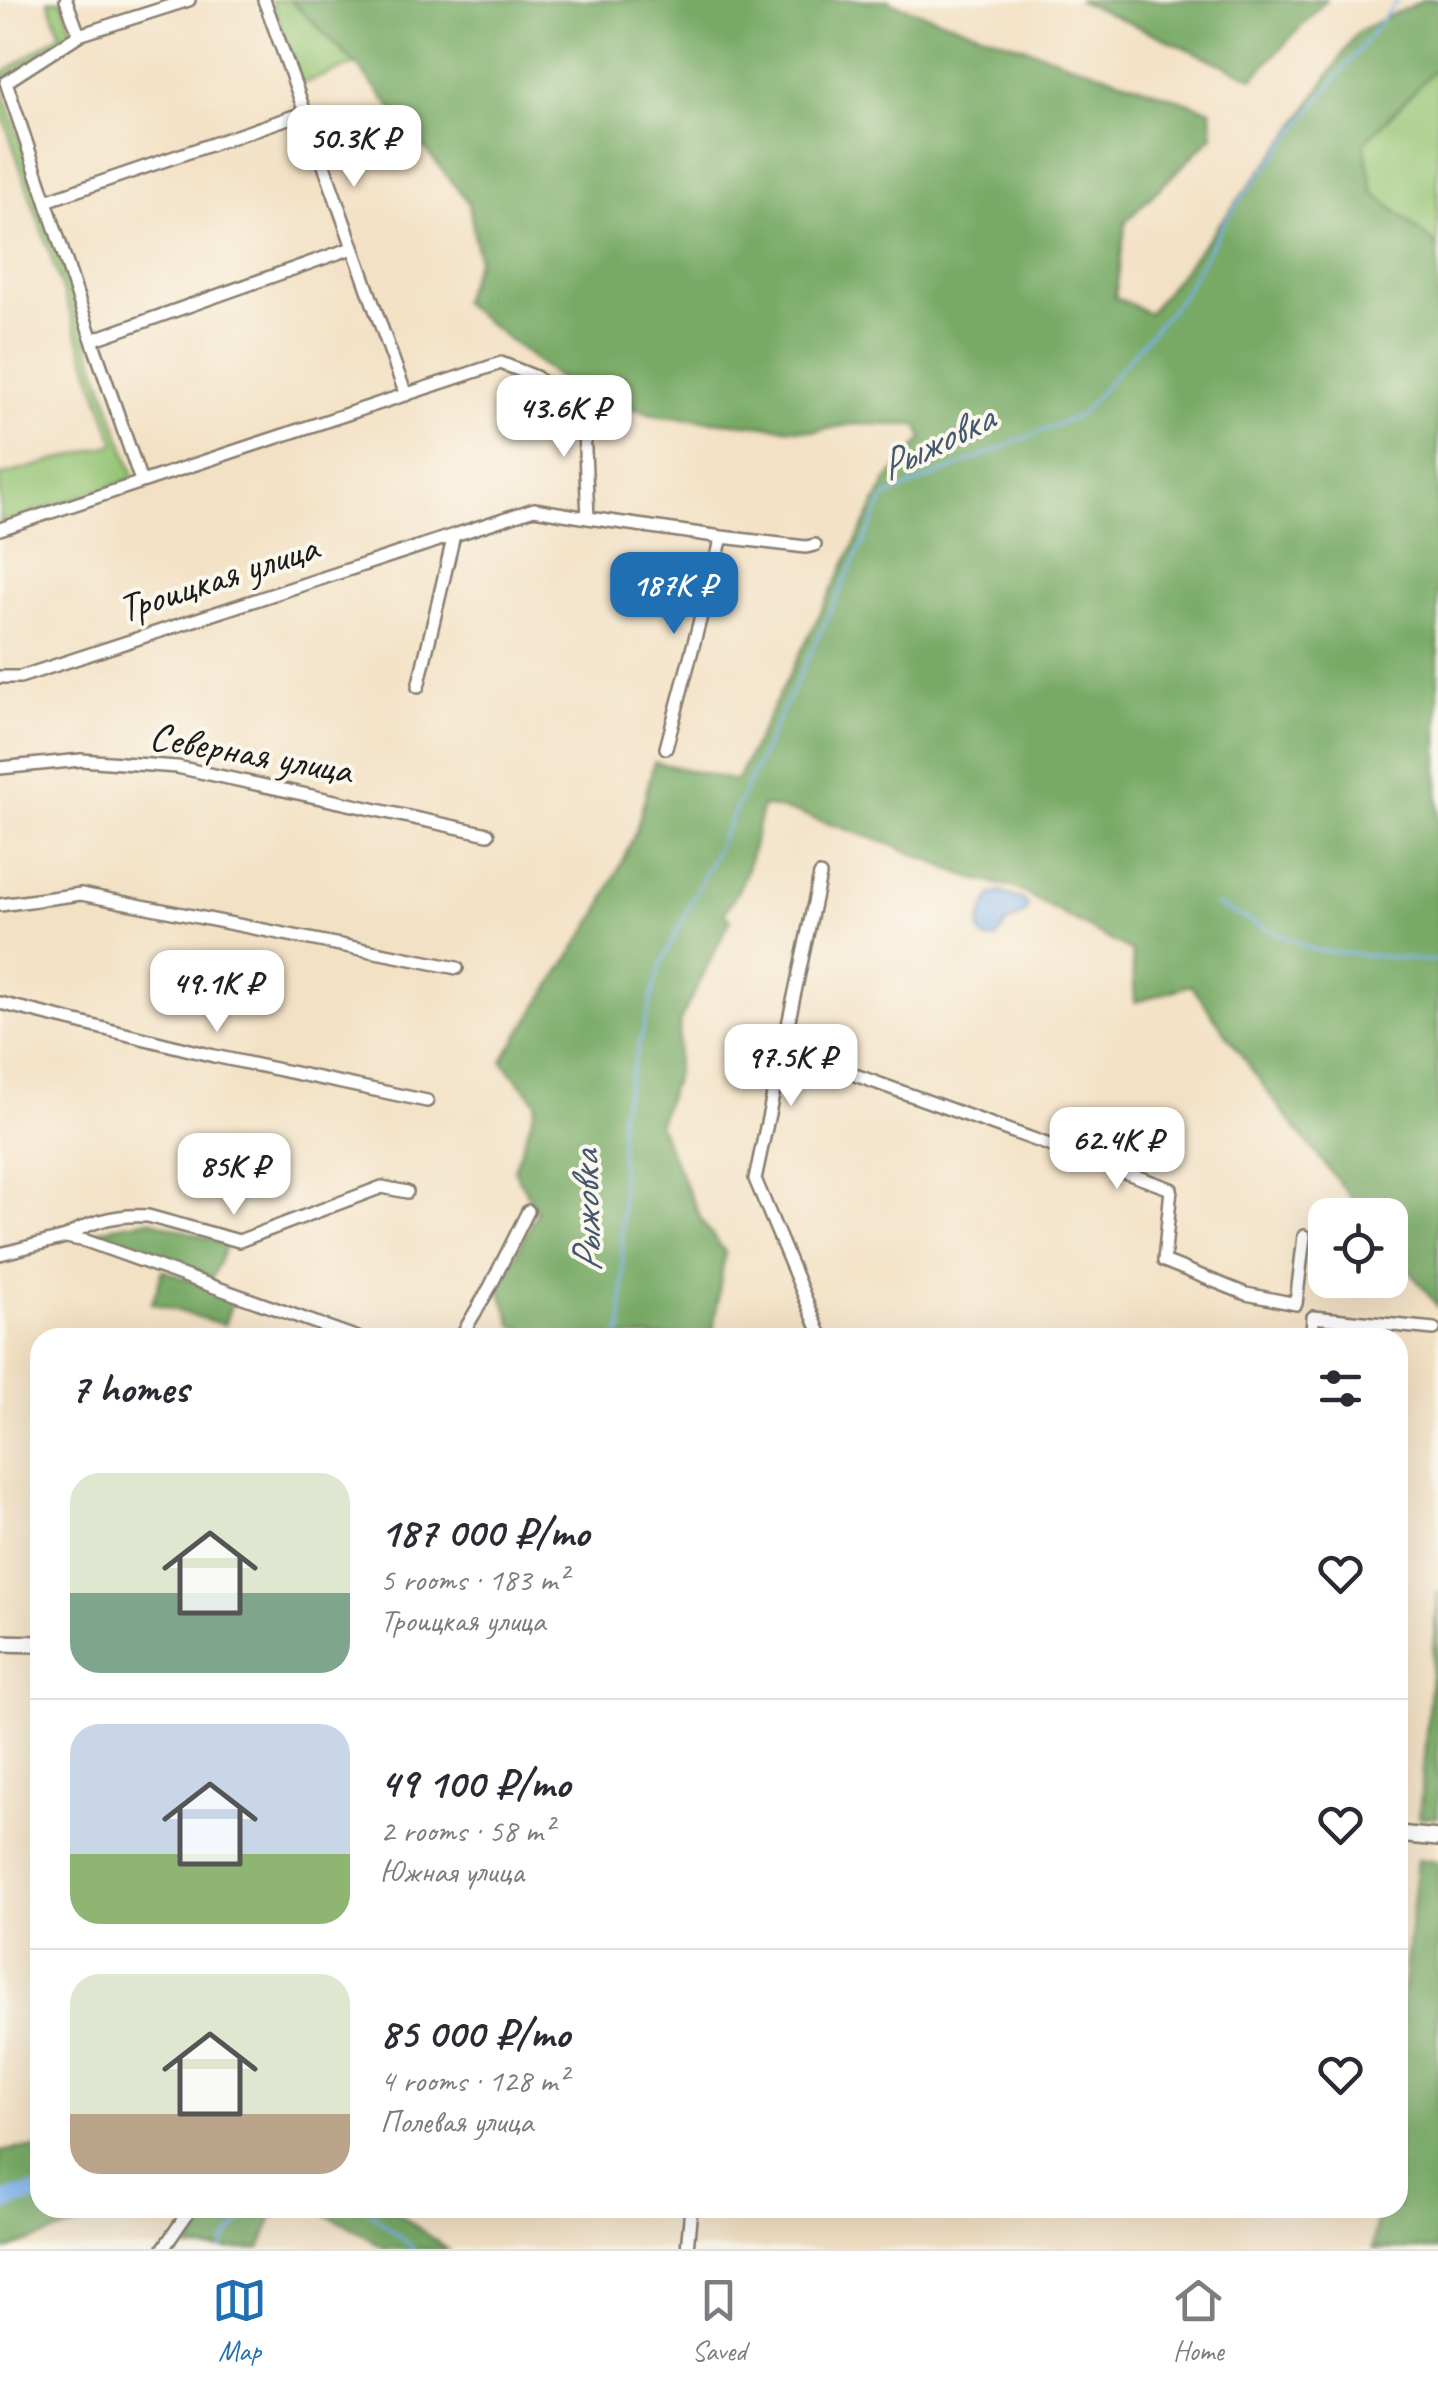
<!DOCTYPE html>
<html lang="en">
<head>
<meta charset="utf-8">
<style>
	:root { --surface:#fff; --page:#f7f7f7; --text:#2b2b33; --muted:#7c7c81; --line:#e1e1e2; --accent:#1f6fb2 }
	body { margin:0; font-family:Caveat,sans-serif; background:var(--page); color:var(--text); height:100vh; display:flex; flex-direction:column; font-size:38px; white-space:nowrap }
	* { box-sizing:border-box; margin:0 }
	p { font-size:32px; color:var(--muted) }
	.icon { flex:none; width:55px; height:55px; fill:none; stroke:currentColor; stroke-width:2; stroke-linecap:round; stroke-linejoin:round }
	.map { position:relative; flex:1; overflow:hidden }
	.side { position:absolute; left:30px; top:1328px; width:1378px; height:890px; display:flex; flex-direction:column; background:var(--surface); border-radius:30px; box-shadow:0 10px 40px #0002 }
	.side>* { flex:none }
	.fabs { position:absolute; left:1308px; top:1198px; display:grid; gap:20px }
	.fabs a { display:grid; place-items:center; width:100px; height:100px; border-radius:20px; background:var(--surface); box-shadow:0 10px 40px #0002; font-size:50px }
	.price { position:absolute; translate:-50% -85px; padding:0 22px; border-radius:20px; background:#fff; color:#222; font-size:32px; line-height:65px; filter:drop-shadow(0 2px 5px #0008) }
	.price::after { content:''; position:absolute; left:50%; top:60px; width:30px; height:22px; margin-left:-15px; background:inherit; clip-path:polygon(0 0,100% 0,50% 100%) }
	.price.current { background:var(--accent); color:#fff }
	ul { padding:0; list-style:none }
	li { display:flex; align-items:center; gap:30px; height:250px; padding:0 40px }
	li+li { border-top:2px solid var(--line) }
	li span { display:grid; place-items:center; flex:none; width:280px; height:200px; border-radius:30px; color:#555 }
	li>.icon { margin-inline-start:auto }
	span .icon { width:120px; height:120px; fill:#fffc; stroke-width:1 }
	li b { font-size:42px }
	h2 { display:flex; justify-content:space-between; align-items:center; height:120px; padding:0 40px; font-size:42px }
	.tab-bar { display:flex; justify-content:space-around; align-items:center; height:140px; border-top:2px solid var(--line); background:var(--surface); font-size:28px; color:var(--muted) }
	.tab-bar a { display:grid; justify-items:center; gap:5px }
	.tab-bar .current { color:var(--accent) }
	.map>svg:first-child { display:block }
</style>
</head>
<body>
<div class="map">
<svg width="1438" height="2249" viewBox="0 0 1438 2249">
	<rect width="100%" height="100%" fill="#fbf7ec"/>
	<filter id="ink" filterUnits="userSpaceOnUse"><feTurbulence type="fractalNoise" baseFrequency=".01" numOctaves="2"/><feDisplacementMap in="SourceGraphic" scale="20" xChannelSelector="R" yChannelSelector="G"/><feConvolveMatrix kernelMatrix="1 2 1 2 8 2 1 2 1" color-interpolation-filters="sRGB"/></filter>
	<filter id="wash" filterUnits="userSpaceOnUse"><feTurbulence type="fractalNoise" baseFrequency=".0048" numOctaves="4" result="noise"/><feDisplacementMap in="SourceGraphic" scale="40" xChannelSelector="R" yChannelSelector="G"/><feGaussianBlur stdDeviation="2.25" result="paint"/><feColorMatrix in="noise" values="0 0 0 0 0 0 0 0 0 0 0 0 0 0 0 0 0 1.4 0 .05"/><feComposite in="paint" operator="in"/></filter>
	<g filter="url(#wash)">
		<rect width="100%" height="100%" fill="#f3e1c5"/>
		<path fill="#95c574" stroke="#587048" stroke-width="2.5" d="M48,0H62L72,27L69,37L0,81L133,474L130,480L0,524V476L115,444L0,107V75L61,34Z
			M271,0H290L356,64L301,84Z
			M1438,66V247L1373,192L1364,143Z"/>
		<path fill="#78aa66" stroke="#4a6341" stroke-width="2.5" d="M290,0H889L892,3L1211,110L1213,136L1126,221L1115,297L1149,313L1292,132L1357,32L1423,0H1438V66L1364,143L1373,192L1438,247V1307L1390,1246V1215H1365L1278,1106L1191,985L1135,1002L1132,952L1013,887L974,879L890,844L797,813L763,806C751,847 751,877 724,913L731,919L680,1021L676,1073L658,1125L703,1223L725,1252L712,1337H547L513,1326L499,1287L537,1212L514,1170L537,1103L502,1061L598,913L636,831L654,762L736,781L887,480L923,439L917,425L853,424L817,431L660,416L576,392L461,302L478,258L469,203L356,64Z
			M1078,0H1326L1253,78Z
			M150,1220L227,1244L212,1278L122,1245L85,1235L119,1225Z
			M163,1270L234,1297L224,1325L152,1303Z
			M1438,1590V1818L1419,1817Z
			M1418,1860L1438,1861V2249H1373L1377,2208H1398V2034Z
			M40,2148V2208H115L79,2225L9,2249H0V2152L15,2149Z
			M210,2208H271L273,2217L260,2249H188Z
			M310,2208H391L447,2249H385L343,2222Z"/>
		<path fill="#80b2ed" stroke="#4e6784" stroke-width="2.5" d="M1000,892L1025,901L1028,907C1023,919 1017,916 1008,923C1003,927 1000,933 996,939H985L980,932V922L984,910L992,895Z"/>
		<g fill="none" stroke-linecap="round" stroke-linejoin="round">
			<path stroke="#80b2ed" stroke-width="2.5" d="M1216,905L1313,950L1430,961L1438,959
				M616,1338L622,1331L623,1286L620,1115L660,967L885,497L1080,415L1180,299L1228,216L1398,0
				M365,2208L414,2249
				M223,2249L224,2243L253,2208"/>
			<path stroke="#80b2ed" stroke-width="18" d="M0,2204L17,2197L40,2193"/>
		</g>
	</g>
	<g filter="url(#ink)">
		<g fill="none" stroke-linecap="round" stroke-linejoin="round">
			<g stroke="#887e70" stroke-width="16">
				<path id="street" d="M66,0L79,35
					M189,0L79,35L6,82L46,201L306,112
					M264,0C313,131 358,264 406,395
					M46,201L92,340L352,248
					M92,340L141,481
					M588,518L722,537L806,547L815,545
					M0,529L501,363L536,377L569,406L584,429L588,518L534,509L20,677H0
					M418,687L454,535
					M666,748L722,537
					M0,768L81,760L177,767L488,834
					M820,875L755,1179L822,1338
					M0,905L81,894L457,968
					M0,1003L214,1056L427,1101
					M783,1049L1171,1189L1164,1261L1246,1294L1296,1304L1304,1236
					M66,1237C91,1220 117,1214 148,1216L239,1241L382,1187L407,1192
					M0,1254L66,1237L86,1241L358,1338
					M460,1338L490,1287L528,1211
					M1312,1338L1313,1317L1434,1329
					M163,2249L191,2208
					M687,2249L691,2208"/>
			</g>
			<g stroke="#887e70" stroke-width="20">
				<path id="secondary" d="M0,1643L40,1644
					M1398,1834L1438,1838"/>
			</g>
			<use href="#street" stroke="#fff" stroke-width="11"/>
			<use href="#secondary" stroke="#fff" stroke-width="15"/>
		</g>
	</g>
	<g text-anchor="middle" dominant-baseline="central" stroke-width="8" stroke-linejoin="round" paint-order="stroke">
		<g font-size="40" fill="#1c1c1c" stroke="#fbf7ec">
			<text transform="translate(218 578) rotate(-18)">Троицкая улица</text>
			<text transform="translate(251 753) rotate(10)">Северная улица</text>
		</g>
		<g font-size="42" font-style="italic" fill="#445870" stroke="#fbf7ec">
			<text transform="translate(936 442) rotate(-26)">Рыжовка</text>
			<text transform="translate(586 1212) rotate(-91)">Рыжовка</text>
		</g>
	</g>
</svg>
<div class="fabs">
<a><svg class="icon" aria-label="locate" viewBox="0 0 24 24"><circle cx="12" cy="12" r="6"/><path d="M12 2v4M12 18v4M2 12h4M18 12h4"/></svg></a>
</div>
<b class="price" style="left:354px;top:190px">50.3K ₽</b>
<b class="price" style="left:564px;top:460px">43.6K ₽</b>
<b class="price current" style="left:674px;top:637px">187K ₽</b>
<b class="price" style="left:217px;top:1035px">49.1K ₽</b>
<b class="price" style="left:791px;top:1109px">97.5K ₽</b>
<b class="price" style="left:1117px;top:1192px">62.4K ₽</b>
<b class="price" style="left:234px;top:1218px">85K ₽</b>
<section class="side">
<h2>7 homes<svg class="icon" aria-label="filters" viewBox="0 0 24 24"><path d="M4 7h16M4 17h16"/><circle cx="9" cy="7" r="2"/><circle cx="15" cy="17" r="2"/></svg></h2>
<ul>
<li><span style="background:linear-gradient(#dfe7d0 60%,#7fa58c 0)"><svg class="icon" aria-label="home" viewBox="0 0 24 24"><path d="M3 11l9-7 9 7M6 9v11h12V9"/></svg></span><div><b>187 000 ₽/mo</b><p>5 rooms · 183 m²</p><p>Троицкая улица</p></div><svg class="icon" aria-label="heart" viewBox="0 0 24 24"><path d="M12 20l-8-8c-3-5 5-10 8-4 3-6 11-1 8 4z"/></svg></li>
<li><span style="background:linear-gradient(#c9d6e8 65%,#8fb573 0)"><svg class="icon" aria-label="home" viewBox="0 0 24 24"><path d="M3 11l9-7 9 7M6 9v11h12V9"/></svg></span><div><b>49 100 ₽/mo</b><p>2 rooms · 58 m²</p><p>Южная улица</p></div><svg class="icon" aria-label="heart" viewBox="0 0 24 24"><path d="M12 20l-8-8c-3-5 5-10 8-4 3-6 11-1 8 4z"/></svg></li>
<li><span style="background:linear-gradient(#dfe7d0 70%,#b9a48a 0)"><svg class="icon" aria-label="home" viewBox="0 0 24 24"><path d="M3 11l9-7 9 7M6 9v11h12V9"/></svg></span><div><b>85 000 ₽/mo</b><p>4 rooms · 128 m²</p><p>Полевая улица</p></div><svg class="icon" aria-label="heart" viewBox="0 0 24 24"><path d="M12 20l-8-8c-3-5 5-10 8-4 3-6 11-1 8 4z"/></svg></li>
</ul>
</section>
</div>
<nav class="tab-bar">
<a class="current"><svg class="icon" aria-label="map" viewBox="0 0 24 24"><path d="M3 6l6-2 6 2 6-2v14l-6 2-6-2-6 2zM9 4v14M15 6v14"/></svg>Map</a>
<a><svg class="icon" aria-label="saved" viewBox="0 0 24 24"><path d="M7 4h10v16l-5-4-5 4z"/></svg>Saved</a>
<a><svg class="icon" aria-label="home" viewBox="0 0 24 24"><path d="M3 11l9-7 9 7M6 9v11h12V9"/></svg>Home</a>
</nav>
</body>
</html>
